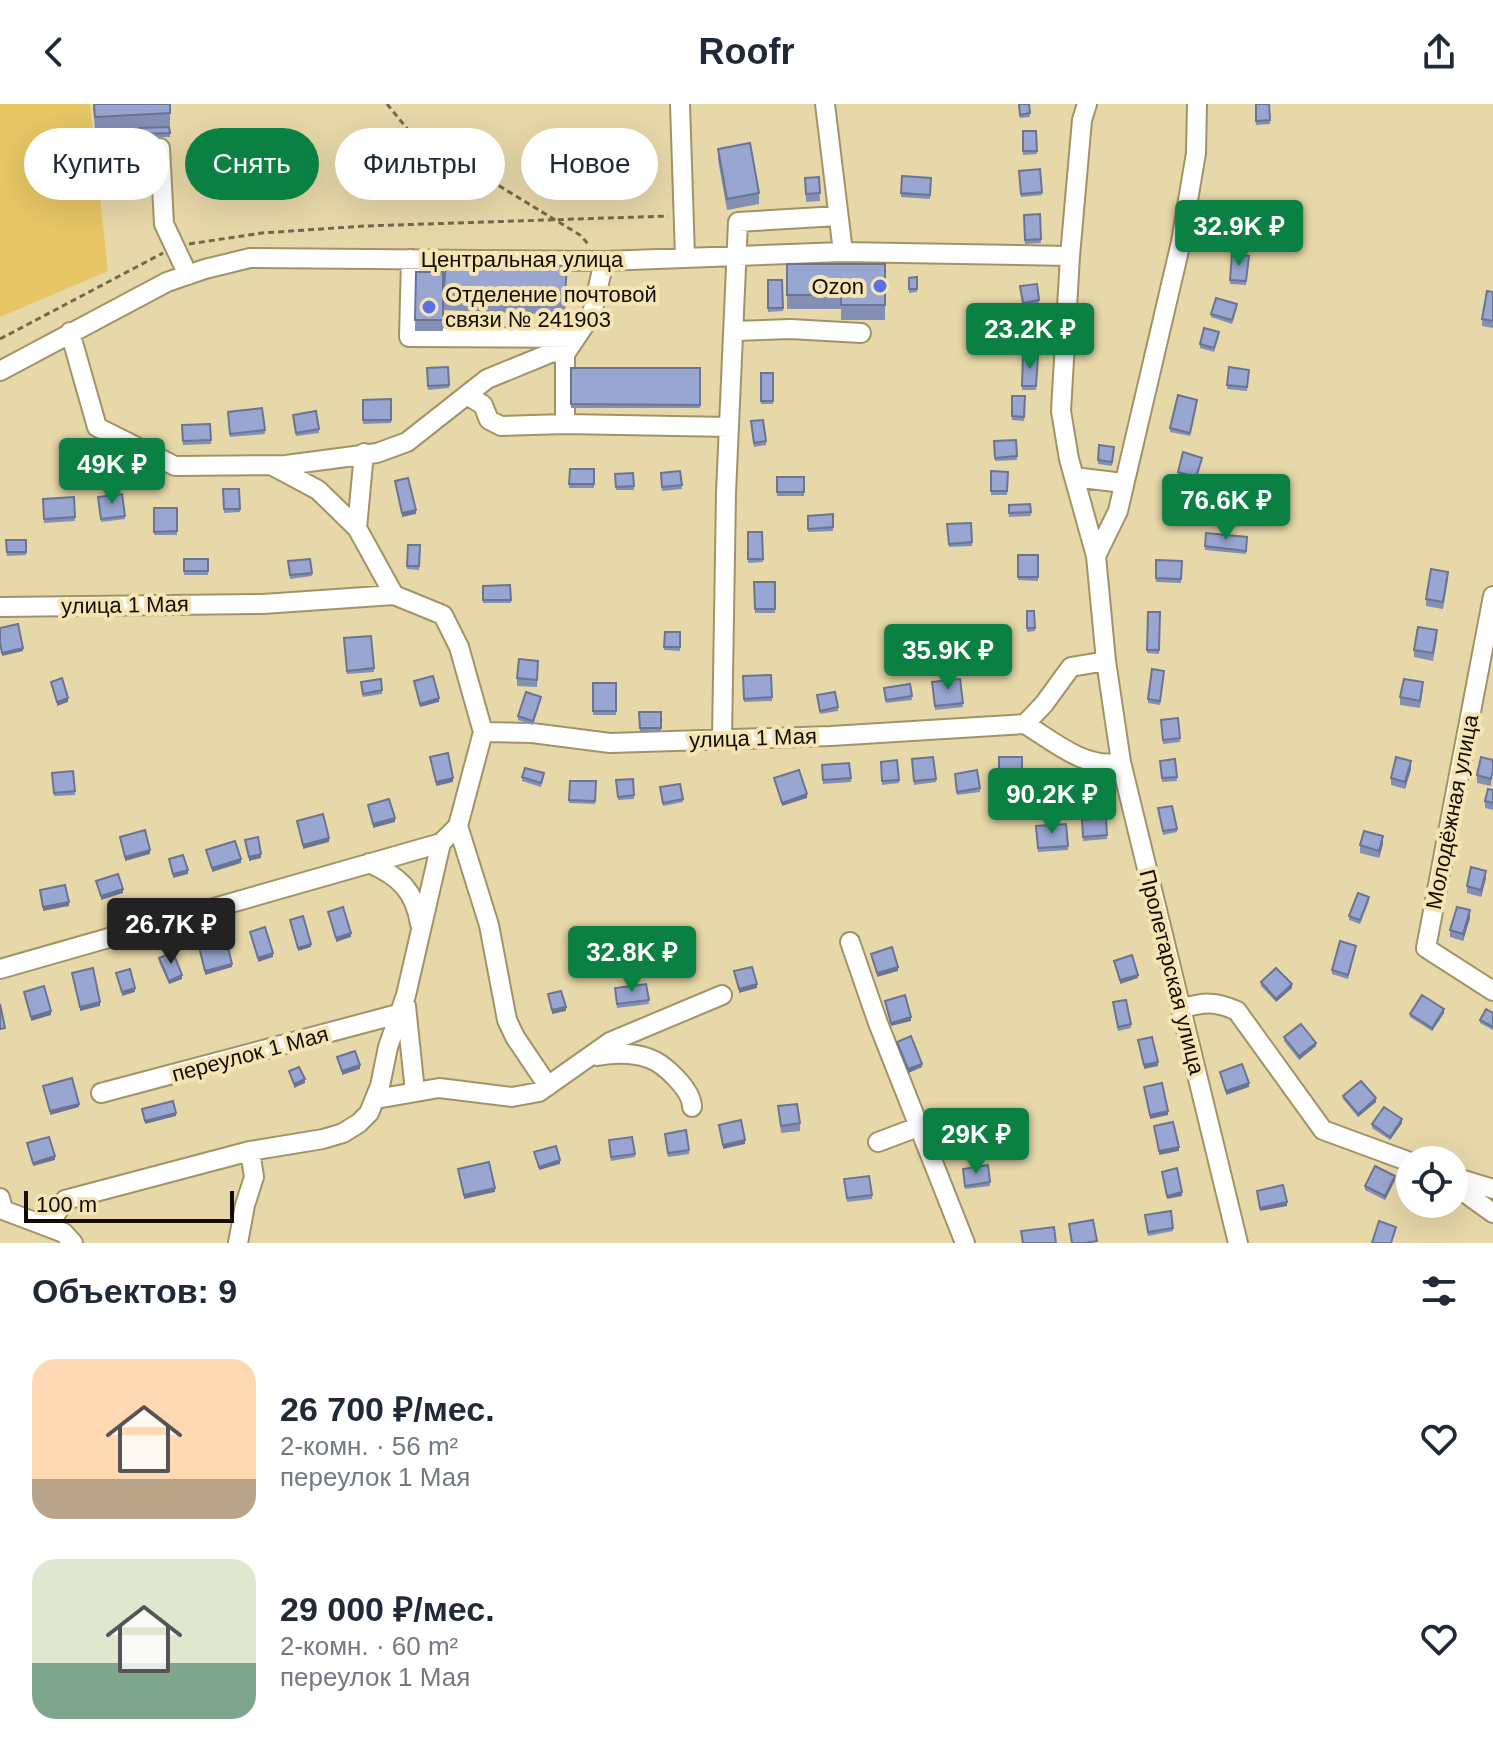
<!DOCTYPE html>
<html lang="ru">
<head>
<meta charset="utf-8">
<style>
	:root { --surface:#fff; --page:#f2f2f3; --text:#1f2937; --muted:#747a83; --accent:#0b8043 }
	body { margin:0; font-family:Arial,sans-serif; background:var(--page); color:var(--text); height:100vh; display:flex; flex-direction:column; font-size:30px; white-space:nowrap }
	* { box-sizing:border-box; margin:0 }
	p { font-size:26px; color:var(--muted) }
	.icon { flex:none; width:44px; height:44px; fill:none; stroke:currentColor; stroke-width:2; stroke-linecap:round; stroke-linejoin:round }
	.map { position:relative; height:1139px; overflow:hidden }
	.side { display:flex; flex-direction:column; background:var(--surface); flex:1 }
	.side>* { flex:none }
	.hud { position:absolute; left:24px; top:24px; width:800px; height:72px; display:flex; gap:16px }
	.buttons { position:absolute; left:1396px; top:1042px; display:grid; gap:16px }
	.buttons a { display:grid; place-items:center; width:72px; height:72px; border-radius:50%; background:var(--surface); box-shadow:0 8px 32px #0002; font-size:40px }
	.scale { position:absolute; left:24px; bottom:20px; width:210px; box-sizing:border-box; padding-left:8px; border:4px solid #130d00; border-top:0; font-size:22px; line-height:28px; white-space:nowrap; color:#130d00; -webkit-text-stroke:6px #f5e5b5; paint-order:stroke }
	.price { position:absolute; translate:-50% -68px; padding:0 18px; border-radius:8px; background:var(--accent); color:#fff; font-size:26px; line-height:52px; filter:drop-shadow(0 2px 4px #0008) }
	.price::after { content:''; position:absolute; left:50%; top:48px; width:24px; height:18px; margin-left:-12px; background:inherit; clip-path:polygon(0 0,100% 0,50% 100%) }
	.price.active { background:#222; color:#fff }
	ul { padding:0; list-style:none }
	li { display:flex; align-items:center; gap:24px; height:200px; padding:0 32px }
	li span { display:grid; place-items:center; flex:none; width:224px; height:160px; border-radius:24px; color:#555 }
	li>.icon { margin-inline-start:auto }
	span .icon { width:96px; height:96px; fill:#fffc; stroke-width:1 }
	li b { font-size:34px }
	h2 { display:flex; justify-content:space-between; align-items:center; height:96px; padding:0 32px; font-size:34px }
	.chip { padding:0 28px; border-radius:36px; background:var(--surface); box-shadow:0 8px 32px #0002; font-size:28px; line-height:72px }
	.chip.active { background:var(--accent); color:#fff }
	header { display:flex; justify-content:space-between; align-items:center; height:104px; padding:0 32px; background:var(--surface); font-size:36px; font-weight:600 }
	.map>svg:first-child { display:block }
</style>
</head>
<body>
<header><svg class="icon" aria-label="back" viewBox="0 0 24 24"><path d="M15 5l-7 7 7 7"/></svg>Roofr<svg class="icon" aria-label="share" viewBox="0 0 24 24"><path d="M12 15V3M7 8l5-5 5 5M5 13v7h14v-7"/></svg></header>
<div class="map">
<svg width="1493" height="1139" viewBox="0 0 1493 1139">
	<rect width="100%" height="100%" fill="#e7d8a9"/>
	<path fill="#e6c665" d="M0,0H90L108,167L0,213Z"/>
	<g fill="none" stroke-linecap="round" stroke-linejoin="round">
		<g stroke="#a29367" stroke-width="22">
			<path id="minor" d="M680,0L685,153
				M825,0L843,148
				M1087,0L1082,16L1070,152L1061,307L1069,355L1096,452L1106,557L1121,658L1238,1139
				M109,48L160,44L164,120L188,171
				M411,155L409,233L576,234
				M734,227L790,225L861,229
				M70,228L97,323L175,362L286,361L377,349L407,338L487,275L553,248L565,250
				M0,267L167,178L205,165L250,154L604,157L843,148L1070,152
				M467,291L483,301L489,316L501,322L565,320L729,323
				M565,320V250L592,210L604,157
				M273,362L318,386L357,424
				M1074,373L1123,379
				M1096,452L1118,407L1181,138L1196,49L1197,0
				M1493,492L1426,844L1493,887
				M0,503L263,500L394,491
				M1025,620L1044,600L1071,563L1106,557
				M1025,620C1053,637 1087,667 1121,658
				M483,628L532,629L610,639L831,632L1025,620
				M722,635L726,389L738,118L838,112
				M458,722L489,821L507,916L515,933L548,982
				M369,759C399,772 415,787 420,820
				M850,838L878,919L965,1139
				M0,865L441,739
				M406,902L415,988
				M1181,905C1203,898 1216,897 1237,907L1323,1026L1410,1058
				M597,952C614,949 631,948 648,954C664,959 692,986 692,1003
				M101,989L398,910
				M376,995L439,984L512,993L539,988L610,938L722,891
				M878,1038L918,1023
				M1454,1073L1493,1085
				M1454,1081L1493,1109
				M0,1094L3,1106L64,1129L73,1139
				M48,1122L65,1096L250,1047L323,1035L343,1029L359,1019L369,1009L380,982L388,943L406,891L441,739L458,722L483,628L459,543L443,511L394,491L357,424L364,349
				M238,1139L245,1101L254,1073L250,1047"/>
		</g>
		<path stroke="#73694c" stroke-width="3" stroke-dasharray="6 4" stroke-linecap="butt" d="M387,0L409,27L580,131L590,142
			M189,140L262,129L365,122L668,112
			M0,235L163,149"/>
		<use href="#minor" stroke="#fff" stroke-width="18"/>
	</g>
	<path fill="#848fb4" d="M93,0H170V33L139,34V25L95,27Z
		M1018,0H1029L1030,13L1020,14Z
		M1255,0H1269L1270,20L1256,21Z
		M1023,27H1036L1037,50L1023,51Z
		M718,45L759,89V100L727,106L718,56Z
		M1040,65L1042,91L1021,93L1019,67Z
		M902,72L931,74L930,95L901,93Z
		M819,73L820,97L806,98L805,74Z
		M1040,110L1041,139L1025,140L1024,111Z
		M1295,112L1291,138L1272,135V131Z
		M1232,150L1249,152L1246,181L1230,180Z
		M787,160H885V216H841V205H787Z
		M416,168H443V227H415Z
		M917,173V188L909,189V174Z
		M768,176H782L783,207L768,208Z
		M1037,180L1039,200L1023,202L1020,182Z
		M567,183L565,211L444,206V184Z
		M1493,188V224L1482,222V215Z
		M1237,204L1232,220L1211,213V210Z
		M1219,232L1214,248L1200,244V240Z
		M1023,251L1038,252L1036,286H1022Z
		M448,263L449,284L428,286L427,264Z
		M1229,263L1249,266L1247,287L1227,285Z
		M571,264H700V304H571Z
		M761,269H773V300H761Z
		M1012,292H1025L1024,317L1012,316Z
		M391,295V319L363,320V296Z
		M1197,300L1190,332L1170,328V324Z
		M262,304L265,330L230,333L228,308Z
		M293,311L319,325V329L296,332Z
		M210,320L211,340L183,341L182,321Z
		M751,321L766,337V341L754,343Z
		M1016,336L1017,356L995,357L994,337Z
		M1099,341L1114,343L1112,362L1098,360Z
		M1202,357L1196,377L1178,371V368Z
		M570,365H594V384H569Z
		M680,367L682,385L662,387L661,369Z
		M991,367L1008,368L1007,391H991Z
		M633,369L634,386H616L615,370Z
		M777,373H804V392H777Z
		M223,385H239L240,408L224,409Z
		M74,393L75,417L44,419L43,395Z
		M98,393L125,412V415L101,418Z
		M1030,400L1031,412L1009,413V401Z
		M154,404H177V431H154Z
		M833,410V427L808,428V412Z
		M971,419L972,442L949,443L947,420Z
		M748,428H762L763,458L748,459Z
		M1206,429L1247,433L1246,450L1205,446Z
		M6,436H26V451L7,452Z
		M408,441H420L419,466L407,465Z
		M1018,451H1038V477L1018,476Z
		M184,455H208V471H184Z
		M310,455L312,472L290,475L288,457Z
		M1156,456L1182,457L1181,479L1156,478Z
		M1448,475L1443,505L1426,502V495Z
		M754,478H775V509H755Z
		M510,481L511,499H483V482Z
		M1027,507H1034L1035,527L1027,528Z
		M1148,508H1160L1159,550L1147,549Z
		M665,528H680V547L664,546Z
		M371,532L374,568L347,570L344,534Z
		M1437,534L1433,557L1414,553V546Z
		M538,565L537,583L517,582V574Z
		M1164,571L1160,601L1148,599V595Z
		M743,572L772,593V597L744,598Z
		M960,575L963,603L935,606L932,578Z
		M361,578L382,586V590L363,593Z
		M593,579H616V611H593Z
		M910,580L912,596L886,599L884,587Z
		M1423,585L1420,604L1400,601V593Z
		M817,591L838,603V607L820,610Z
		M541,596L533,621L518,616V612Z
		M639,608H661V627L640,628Z
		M1178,614L1180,638L1163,640L1161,616Z
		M933,653L936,678L914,681L912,655Z
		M999,653H1022V678L999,677Z
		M1175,655L1177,677L1162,678L1160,657Z
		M897,656L899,679L882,681L881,658Z
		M1493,656L1491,682L1477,679V671Z
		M849,659L851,678L823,680L822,661Z
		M1411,665L1405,685L1391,681V674Z
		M73,667L75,691L54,692L52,669Z
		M522,673H544L541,683L522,677Z
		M955,674L980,684V688L957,691Z
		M633,675L634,695L618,696L616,676Z
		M570,677H596L595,700L569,699Z
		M660,683L683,695V698L663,702Z
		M1493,686V706L1485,704V697Z
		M1158,704L1177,725V728L1163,731Z
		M1106,714L1107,735L1083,737L1082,716Z
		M1066,720L1068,746L1038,748L1036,722Z
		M1383,740L1379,754L1360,749V741Z
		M1486,774L1481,793L1467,789V782Z
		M1369,797L1360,820L1349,816V812Z
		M1470,814L1463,837L1450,833V826Z
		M1356,845L1348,875L1332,870V866Z
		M159,854L182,875L169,880L159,858Z
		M1261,878L1292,884L1276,898L1261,882Z
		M646,880L649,900L617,904L615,884Z
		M1113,898L1131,920V924L1118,927Z
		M1444,909L1432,927L1410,913V910Z
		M1493,909V926L1480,919V916Z
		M1284,933L1316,942L1299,956L1284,937Z
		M897,938L922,963L908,969L897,941Z
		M1343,992L1376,998L1358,1013L1343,995Z
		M778,1002L800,1019V1027L781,1029Z
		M1402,1019L1390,1036L1372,1024V1020Z
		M665,1033L689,1046V1050L668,1053Z
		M609,1040L635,1050V1053L611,1057Z
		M963,1065L990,1078V1082L965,1085Z
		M844,1075L872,1091V1095L847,1098Z
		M1395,1076L1385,1096L1365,1086V1082Z
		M1145,1111L1173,1124V1127L1148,1132Z"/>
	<path fill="#6b7492" d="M416,406V410L402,413V409Z
		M23,544V547L2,552V549Z
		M68,594V598L57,602V598Z
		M439,594V598L420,603V600Z
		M1411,657V665L1405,685V678Z
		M453,674V678L436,682V678Z
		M807,690V694L782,702V699Z
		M395,714V718L373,724V720Z
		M1383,732V740L1379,754V747Z
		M329,734V738L303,745V741Z
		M150,746V750L125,757V753Z
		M261,750V754L249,757V753Z
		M241,755V759L212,768V764Z
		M188,766V770L173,774V770Z
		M1486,767V774L1481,793V786Z
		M123,785V789L101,796V792Z
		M69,798V802L43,807V803Z
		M1470,806V814L1463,837V830Z
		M351,829V833L336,838V834Z
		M311,840V843L298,847V844Z
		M273,849V853L258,858V854Z
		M232,860V863L205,871V867Z
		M898,863V867L877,873V869Z
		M182,871V875L169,880V877Z
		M1138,871V874L1120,880V876Z
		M757,880V884L739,889V885Z
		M1292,880V884L1276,898V895Z
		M135,884V888L122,892V888Z
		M100,898V902L80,907V903Z
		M566,903V907L552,910V906Z
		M1444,905V909L1432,927V924Z
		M51,907V911L31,917V913Z
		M911,913V917L891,922V919Z
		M1316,939V942L1299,956V952Z
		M1158,958V962L1144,965V961Z
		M922,960V963L908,969V965Z
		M360,961V965L342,971V967Z
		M305,975V979L294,984V980Z
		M1249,979V983L1226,991V987Z
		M1376,994V998L1358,1013V1010Z
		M79,1000V1003L50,1011V1007Z
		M1168,1007V1011L1150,1015V1011Z
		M176,1009V1012L145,1020V1017Z
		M1402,1015V1019L1390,1036V1033Z
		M745,1036V1040L723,1045V1041Z
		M1179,1043V1047L1159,1051V1047Z
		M55,1052V1056L33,1062V1059Z
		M560,1056V1060L539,1066V1063Z
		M1395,1072V1076L1385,1096V1092Z
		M495,1084V1088L464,1095V1091Z
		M1182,1088V1092L1167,1095V1092Z
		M1287,1098V1102L1260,1107V1104Z"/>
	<path fill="#99a6d1" stroke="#6b7492" stroke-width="2" d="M94,0H170V9L95,13Z
		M1019,0H1029L1030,9L1020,11Z
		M1256,0H1269L1270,16L1256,17Z
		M169,23L170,29L139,30V24Z
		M1023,27H1036L1037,47H1023Z
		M750,39L759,89L727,95L718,45Z
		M1040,65L1042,88L1021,90L1019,67Z
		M902,72L931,74L930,91L901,89Z
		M819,73L820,89L806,90L805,74Z
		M1276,106L1295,108L1291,134L1272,131Z
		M1040,110L1041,135L1025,136L1024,111Z
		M1232,150L1249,152L1246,177L1230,176Z
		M446,156L567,162L565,190L444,184Z
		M787,160H885V201H841V191H787Z
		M416,168H443V216H415Z
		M917,173V185H909V174Z
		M768,176H782L783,204H768Z
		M1037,180L1039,196L1023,199L1020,182Z
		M1487,187L1493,188V217L1482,215Z
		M1216,194L1237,200L1232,216L1211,210Z
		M1204,224L1219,228L1214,244L1200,240Z
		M1023,251L1038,252L1036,282H1022Z
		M448,263L449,281L428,282L427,264Z
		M1229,263L1249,266L1247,283L1227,281Z
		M571,264H700V301L571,300Z
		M761,269H773V297H761Z
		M1178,291L1197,296L1190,329L1170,324Z
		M1012,292H1025L1024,313L1012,312Z
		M391,295V316H363V296Z
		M262,304L265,326L230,330L228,308Z
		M316,307L319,325L296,329L293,311Z
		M763,316L766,337L754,339L751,317Z
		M210,320L211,336L183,337L182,321Z
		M1016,336L1017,352L995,354L994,337Z
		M1099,341L1114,343L1112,358L1098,356Z
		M1183,348L1202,354L1196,373L1178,368Z
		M570,365H594V380H569Z
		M680,367L682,381L662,383L661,369Z
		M991,367L1008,368L1007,387H991Z
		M633,369L634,382L616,383L615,370Z
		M777,373H804V388H777Z
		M408,374L416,406L402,409L395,377Z
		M223,385H239L240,405H224Z
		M122,390L125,412L101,415L98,393Z
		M74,393L75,413L44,415L43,395Z
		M1030,400L1031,408L1009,409V401Z
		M154,404H177V427L154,428Z
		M833,410V423L808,425V412Z
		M971,419L972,438L949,440L947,420Z
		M748,428H762L763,455H748Z
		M1206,429L1247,433L1246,447L1205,442Z
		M6,436H26V448H7Z
		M408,441H420L419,462H407Z
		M1018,451H1038V473H1018Z
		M184,455H208V467H184Z
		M310,455L312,469L290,471L288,457Z
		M1156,456L1182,457L1181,475L1156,474Z
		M1431,465L1448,468L1443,498L1426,495Z
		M754,478H775V505H755Z
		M510,481L511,496H483V482Z
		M1027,507H1034L1035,524H1027Z
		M1148,508H1160L1159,546H1147Z
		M18,520L23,544L2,549L0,539V524Z
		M1418,523L1437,526L1433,549L1414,546Z
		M665,528H680V543H664Z
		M371,532L374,564L347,567L344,534Z
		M519,555L538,557L537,576L517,574Z
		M1152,565L1164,567L1160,597L1148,595Z
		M771,571L772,593L744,595L743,572Z
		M433,572L439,594L420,600L414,577Z
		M62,574L68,594L57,598L51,578Z
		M381,575L382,586L363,590L361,578Z
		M960,575L963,599L935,602L932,578Z
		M1404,575L1423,578L1420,597L1400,593Z
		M593,579H616V607H593Z
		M910,580L912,592L886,596L884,584Z
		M526,588L541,593L533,617L518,612Z
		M835,588L838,603L820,607L817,591Z
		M639,608H661V624H640Z
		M1178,614L1180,634L1163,636L1161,616Z
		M448,649L453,674L436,678L430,653Z
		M933,653L936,675L914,677L912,655Z
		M999,653H1022V674H999Z
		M1396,653L1411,657L1405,678L1391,674Z
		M1481,653L1493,656V667L1491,675L1477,671Z
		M1175,655L1177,673L1162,674L1160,657Z
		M897,656L899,676L882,677L881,658Z
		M849,659L851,674L823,676L822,661Z
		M525,664L544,669L541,679L522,673Z
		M799,666L807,690L782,699L774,674Z
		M977,666L980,684L957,688L955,670Z
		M73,667L75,687L54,689L52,669Z
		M633,675L634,691L618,693L616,676Z
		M570,677H596L595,697L569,696Z
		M680,680L683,695L663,699L660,683Z
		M1488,685L1493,686V699L1485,697Z
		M389,695L395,714L373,720L368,701Z
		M1172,702L1177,725L1163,727L1158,704Z
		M323,710L329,734L303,741L297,717Z
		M1106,714L1107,731L1083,733L1082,716Z
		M1066,720L1068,742L1038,744L1036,722Z
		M145,726L150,746L125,753L120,733Z
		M1364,727L1383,732L1379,747L1360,741Z
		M258,733L261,750L249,753L245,736Z
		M235,737L241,755L212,764L206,746Z
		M183,751L188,766L173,770L169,755Z
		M1471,763L1486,767L1481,786L1467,782Z
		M118,770L123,785L101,792L96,777Z
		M65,781L69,798L43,803L40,786Z
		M1358,789L1369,793L1360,816L1349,812Z
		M343,803L351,829L336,834L328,808Z
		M1457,803L1470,806L1463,830L1450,826Z
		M303,812L311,840L298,844L290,816Z
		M265,823L273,849L258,854L250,828Z
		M226,835L232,860L205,867L199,843Z
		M1340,837L1356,842L1348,871L1332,866Z
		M892,843L898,863L877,869L871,850Z
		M173,848L182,871L169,877L159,854Z
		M1132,851L1138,871L1120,876L1114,857Z
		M752,863L757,880L739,885L734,867Z
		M93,864L100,898L80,903L72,869Z
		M1276,864L1292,880L1276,895L1261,878Z
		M130,865L135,884L122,888L116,869Z
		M646,880L649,896L617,900L615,884Z
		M44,882L51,907L31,913L24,888Z
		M561,887L566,903L552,906L548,890Z
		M905,891L911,913L891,919L885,897Z
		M1422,891L1444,905L1432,924L1410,910Z
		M1126,896L1131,920L1118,923L1113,898Z
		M0,900L5,924L0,925Z
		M1486,905L1493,909V923L1480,916Z
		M1301,920L1316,939L1299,952L1284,933Z
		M911,932L922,960L908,965L897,938Z
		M1152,933L1158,958L1144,961L1138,936Z
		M355,947L360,961L342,967L337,953Z
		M1242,960L1249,979L1226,987L1220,968Z
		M299,963L305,975L294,980L289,967Z
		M72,974L79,1000L50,1007L43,982Z
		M1361,977L1376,994L1358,1010L1343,992Z
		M1162,979L1168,1007L1150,1011L1144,983Z
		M173,997L176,1009L145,1017L142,1005Z
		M797,1000L800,1019L781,1022L778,1002Z
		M1384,1003L1402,1015L1390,1033L1372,1020Z
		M741,1016L745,1036L723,1041L719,1021Z
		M1173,1018L1179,1043L1159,1047L1154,1022Z
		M686,1026L689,1046L668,1049L665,1030Z
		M49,1033L55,1052L33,1059L27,1039Z
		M632,1033L635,1050L611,1053L609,1036Z
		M556,1042L560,1056L539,1063L534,1048Z
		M489,1058L495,1084L464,1091L458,1065Z
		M988,1061L990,1078L965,1082L963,1065Z
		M1375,1062L1395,1072L1385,1092L1365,1082Z
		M1177,1064L1182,1088L1167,1092L1162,1068Z
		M869,1072L872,1091L847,1094L844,1075Z
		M1283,1081L1287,1098L1260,1104L1257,1087Z
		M1171,1107L1173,1124L1148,1128L1145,1111Z
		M1093,1116L1097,1137L1085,1139H1072L1069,1120Z
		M1379,1117L1396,1123L1391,1139H1372Z
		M1054,1123L1056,1139H1023L1021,1127Z"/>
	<g fill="#5970e7" stroke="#f5e5b5" stroke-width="3">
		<circle cx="880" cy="182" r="8"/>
		<circle cx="429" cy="203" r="8"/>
	</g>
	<g text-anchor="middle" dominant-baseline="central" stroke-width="8" stroke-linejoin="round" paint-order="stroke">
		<g font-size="22" fill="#130d00" stroke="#f5e5b5">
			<text x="522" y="155">Центральная улица</text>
			<text transform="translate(125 501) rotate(-1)">улица 1 Мая</text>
			<text transform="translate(753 634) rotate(-2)">улица 1 Мая</text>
			<text transform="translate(1452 708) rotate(-79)">Молодёжная улица</text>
			<text transform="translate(1172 868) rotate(76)">Пролетарская улица</text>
			<text transform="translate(250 950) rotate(-15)">переулок 1 Мая</text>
		</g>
		<g font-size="22" fill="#130d00" stroke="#f5e5b5" text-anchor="end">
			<text x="864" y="182">Ozon</text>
			<text x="445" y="190" text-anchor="start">Отделение почтовой<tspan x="445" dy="25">связи № 241903</tspan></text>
		</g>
	</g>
</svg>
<div class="buttons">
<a><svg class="icon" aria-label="locate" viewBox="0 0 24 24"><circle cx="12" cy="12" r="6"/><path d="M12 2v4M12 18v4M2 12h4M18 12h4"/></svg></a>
</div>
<div class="scale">100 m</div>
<b class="price" style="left:1239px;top:164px">32.9K ₽</b>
<b class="price" style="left:1030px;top:267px">23.2K ₽</b>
<b class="price" style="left:112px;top:402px">49K ₽</b>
<b class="price" style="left:1226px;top:438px">76.6K ₽</b>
<b class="price" style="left:948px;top:588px">35.9K ₽</b>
<b class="price" style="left:1052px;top:732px">90.2K ₽</b>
<b class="price active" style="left:171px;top:862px">26.7K ₽</b>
<b class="price" style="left:632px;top:890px">32.8K ₽</b>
<b class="price" style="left:976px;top:1072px">29K ₽</b>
<div class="hud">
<a class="chip">Купить</a>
<a class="chip active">Снять</a>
<a class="chip">Фильтры</a>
<a class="chip">Новое</a>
</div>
</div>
<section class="side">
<h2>Объектов: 9<svg class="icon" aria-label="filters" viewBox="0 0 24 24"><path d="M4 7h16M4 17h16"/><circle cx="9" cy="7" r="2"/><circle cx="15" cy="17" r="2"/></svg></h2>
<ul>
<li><span style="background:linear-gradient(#ffd9b3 75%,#b9a48a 0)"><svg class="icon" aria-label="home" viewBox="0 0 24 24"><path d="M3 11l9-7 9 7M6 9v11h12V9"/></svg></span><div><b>26 700 ₽/мес.</b><p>2-комн. · 56 m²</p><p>переулок 1 Мая</p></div><svg class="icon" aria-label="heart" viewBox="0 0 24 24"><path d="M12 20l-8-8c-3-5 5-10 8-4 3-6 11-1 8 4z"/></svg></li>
<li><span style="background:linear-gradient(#dfe7d0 65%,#7fa58c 0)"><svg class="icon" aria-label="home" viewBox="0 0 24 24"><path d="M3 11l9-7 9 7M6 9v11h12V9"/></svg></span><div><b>29 000 ₽/мес.</b><p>2-комн. · 60 m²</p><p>переулок 1 Мая</p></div><svg class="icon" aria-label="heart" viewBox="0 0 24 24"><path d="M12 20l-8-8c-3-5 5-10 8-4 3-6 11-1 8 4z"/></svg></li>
</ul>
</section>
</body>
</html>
